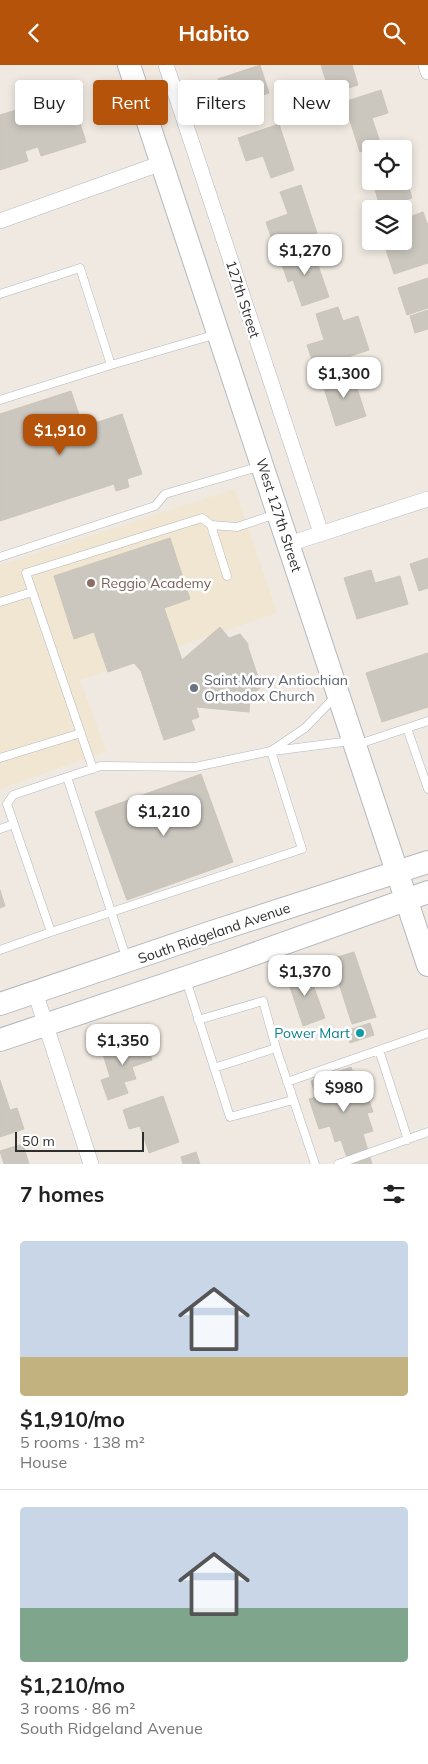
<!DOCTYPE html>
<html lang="en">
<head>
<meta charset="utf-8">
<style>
	:root { --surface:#fff; --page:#f6f6f6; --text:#222; --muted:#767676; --line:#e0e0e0; --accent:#b45309 }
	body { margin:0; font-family:Mulish,sans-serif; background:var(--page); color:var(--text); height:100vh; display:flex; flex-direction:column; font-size:19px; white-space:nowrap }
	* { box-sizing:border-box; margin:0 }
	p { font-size:16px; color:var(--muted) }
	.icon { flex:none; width:28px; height:28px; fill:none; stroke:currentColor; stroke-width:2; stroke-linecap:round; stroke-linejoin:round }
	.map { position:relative; height:1099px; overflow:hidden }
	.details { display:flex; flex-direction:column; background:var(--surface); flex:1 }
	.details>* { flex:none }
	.banner { position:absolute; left:15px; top:15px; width:399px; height:45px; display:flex; gap:10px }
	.buttons { position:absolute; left:362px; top:75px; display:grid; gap:10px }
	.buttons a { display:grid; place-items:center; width:50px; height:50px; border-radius:5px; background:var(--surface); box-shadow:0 2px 8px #0003; font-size:25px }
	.scale { position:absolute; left:15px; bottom:12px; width:129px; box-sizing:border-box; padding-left:5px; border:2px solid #2e2e2e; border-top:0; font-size:14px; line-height:18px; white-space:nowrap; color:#2e2e2e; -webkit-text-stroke:4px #fff; paint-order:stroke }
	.price { position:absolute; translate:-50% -42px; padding:0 11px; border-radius:10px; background:#fff; color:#222; font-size:16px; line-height:32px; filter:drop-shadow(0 1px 2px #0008) }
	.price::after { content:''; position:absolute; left:50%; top:30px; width:15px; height:11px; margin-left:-8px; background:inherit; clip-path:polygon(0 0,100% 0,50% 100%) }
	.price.selected { background:var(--accent); color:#fff }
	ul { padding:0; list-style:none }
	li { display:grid; align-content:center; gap:10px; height:265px; padding:0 20px }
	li+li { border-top:1px solid var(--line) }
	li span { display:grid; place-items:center; height:155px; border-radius:5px; color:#555 }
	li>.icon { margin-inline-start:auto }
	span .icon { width:90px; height:90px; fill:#fffc; stroke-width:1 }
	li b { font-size:21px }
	h2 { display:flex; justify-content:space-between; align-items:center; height:60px; padding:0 20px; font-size:21px }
	.pill { padding:0 18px; border-radius:5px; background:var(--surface); box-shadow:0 2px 8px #0003; font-size:18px; line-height:45px }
	.pill.selected { background:var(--accent); color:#fff }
	header { display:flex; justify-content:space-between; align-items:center; height:65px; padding:0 20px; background:var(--accent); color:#fff; font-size:22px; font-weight:700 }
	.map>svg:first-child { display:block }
</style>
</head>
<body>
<header><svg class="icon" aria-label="back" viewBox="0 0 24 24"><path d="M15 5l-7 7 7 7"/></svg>Habito<svg class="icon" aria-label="search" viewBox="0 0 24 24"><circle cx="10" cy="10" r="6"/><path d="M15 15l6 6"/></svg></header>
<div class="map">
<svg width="428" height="1099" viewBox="0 0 428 1099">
	<rect width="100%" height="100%" fill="#efe9e1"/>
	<path fill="#f0e6d1" d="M235,424L277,548L80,615L106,686L0,724V500Z"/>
	<path fill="#cbc7bf" stroke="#cbc5ba" d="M260,0L269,28L228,42L218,14Z
		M321,0H352L358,20L330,29Z
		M381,25L388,48L372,53L381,80L360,87L344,37Z
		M61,31L63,36L72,34L86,77L41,91L38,82L25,86L28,96L0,105V50Z
		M279,59L294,105L271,113L263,91L246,96L238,73Z
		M404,106L412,133L380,143L373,116H404Z
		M301,120L317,168L275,183L266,157L288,149L280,127Z
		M423,147L428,161V198L394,209L386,185L401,180L400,176H404V154Z
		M312,183L329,232L302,241L293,215L288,217L280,194Z
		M428,213V243L407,250L398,223Z
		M338,242L343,256L358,251L369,285L315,303L307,280L324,275L316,249Z
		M428,245V264L415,268L410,251Z
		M352,308L366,351L336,361L322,317Z
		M71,326L81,356L79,357L80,363L122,349L142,409L127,414L129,422L116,426L114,419L0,456V349Z
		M170,473L190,534L164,543L182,595L220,562L229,573L240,569L248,579V582L257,609L266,620L261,622L250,631L249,647L196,642L199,652L191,655L195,665L164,675L141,606L134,598L108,607L94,567L74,574L54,511Z
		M428,493V523L419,526L410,499Z
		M371,505L375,518L400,511L408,539L357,554L344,513Z
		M428,588V642L382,657L366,608Z
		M201,709L233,797L127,835L95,747Z
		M0,825L5,841L0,843Z
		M354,887L376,952L352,959L331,894Z
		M307,903L325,953L303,961L286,910Z
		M370,958L374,970L350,978L346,966Z
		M135,976L136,979L146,976L152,995L132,1002L136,1014L124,1017L128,1028L108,1035L101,1015L110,1012L102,986Z
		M351,1002L357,1020L363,1018L373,1047L367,1048L373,1066L363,1069L372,1099H349L341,1075L335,1077L330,1061L319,1064L309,1034L316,1032L311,1016Z
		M0,1015L10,1045L17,1043L24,1064L0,1072Z
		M163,1031L179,1077L149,1088L140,1061L129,1064L123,1045Z
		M23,1079L29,1099H4L0,1086Z
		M196,1087L200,1099H183L181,1092Z"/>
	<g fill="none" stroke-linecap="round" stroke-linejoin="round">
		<g stroke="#b4b7c1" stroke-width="9">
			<path id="service" d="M0,229L80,203L111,300L0,335
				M111,300L217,269
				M211,460L237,462L276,449
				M0,492L155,441L165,429L261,401
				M0,537L32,527
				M407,663L428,724
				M356,680L428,656
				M271,686L305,663L335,632
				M273,686L351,676
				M0,693L81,668
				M93,704L26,508L202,453L211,460L227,511
				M0,764L14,759
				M51,867L302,784L271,686L195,702L101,701L67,712
				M0,885L51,867L7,739L13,730L67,712L127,895
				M186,915L230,1052L293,1035
				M198,955L263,936L276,983L214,1003
				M276,983L315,1099
				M379,985L408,1075
				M287,1017L428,968
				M338,1099L428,1067"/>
		</g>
		<g stroke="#b4b7c1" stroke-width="16">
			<path id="minor" d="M166,0L321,468
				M426,0L428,7
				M0,156L162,98
				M289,479L428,434
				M35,927L91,1099"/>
		</g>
		<g stroke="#b4b7c1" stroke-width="24">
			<path id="secondary" d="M129,0L428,900
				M0,939L212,867L428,797
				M0,975L226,899L428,827"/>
		</g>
		<use href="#service" stroke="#fff" stroke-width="8"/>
		<use href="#minor" stroke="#fff" stroke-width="15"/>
		<use href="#secondary" stroke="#fff" stroke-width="22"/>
	</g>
	<circle fill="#8d6e63" stroke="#fff" stroke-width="2" cx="91" cy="518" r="5"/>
	<circle fill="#6b7280" stroke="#fff" stroke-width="2" cx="194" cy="623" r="5"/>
	<circle fill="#0f9aa8" stroke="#fff" stroke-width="2" cx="360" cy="968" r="5"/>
	<g text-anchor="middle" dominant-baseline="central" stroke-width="5" stroke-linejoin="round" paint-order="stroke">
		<g font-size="14" fill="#2e2e2e" stroke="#fff">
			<text transform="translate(243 234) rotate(72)">127th Street</text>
			<text transform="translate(279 450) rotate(72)">West 127th Street</text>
			<text transform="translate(214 868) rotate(-19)">South Ridgeland Avenue</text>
		</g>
		<g font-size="14" fill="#785e54" stroke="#fff" text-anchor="start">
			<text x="101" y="518">Reggio Academy</text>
		</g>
		<g font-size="14" fill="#5b616d" stroke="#fff" text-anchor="start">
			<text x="204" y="615">Saint Mary Antiochian<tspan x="204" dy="16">Orthodox Church</tspan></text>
		</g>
		<g font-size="14" fill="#0d838f" stroke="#fff" text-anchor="end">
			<text x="350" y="968">Power Mart</text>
		</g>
	</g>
</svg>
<div class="buttons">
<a><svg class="icon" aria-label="locate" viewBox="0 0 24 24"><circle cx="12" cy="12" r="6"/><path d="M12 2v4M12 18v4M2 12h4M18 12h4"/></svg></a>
<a><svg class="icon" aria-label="layers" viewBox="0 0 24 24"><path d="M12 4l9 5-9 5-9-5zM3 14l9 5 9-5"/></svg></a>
</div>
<div class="scale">50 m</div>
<b class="price" style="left:305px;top:211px">$1,270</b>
<b class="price" style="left:344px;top:334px">$1,300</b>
<b class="price selected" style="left:60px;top:391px">$1,910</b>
<b class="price" style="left:164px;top:772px">$1,210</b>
<b class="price" style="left:305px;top:932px">$1,370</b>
<b class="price" style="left:123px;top:1001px">$1,350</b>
<b class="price" style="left:344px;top:1048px">$980</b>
<div class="banner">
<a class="pill">Buy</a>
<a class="pill selected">Rent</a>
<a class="pill">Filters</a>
<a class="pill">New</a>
</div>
</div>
<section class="details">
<h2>7 homes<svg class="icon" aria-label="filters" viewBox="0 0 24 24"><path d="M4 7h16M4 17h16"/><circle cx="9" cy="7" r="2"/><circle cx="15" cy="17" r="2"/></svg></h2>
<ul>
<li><span style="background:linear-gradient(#c9d6e8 75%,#c2b280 0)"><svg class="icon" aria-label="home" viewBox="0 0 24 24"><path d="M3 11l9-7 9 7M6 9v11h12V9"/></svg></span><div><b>$1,910/mo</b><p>5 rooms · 138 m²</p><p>House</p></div></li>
<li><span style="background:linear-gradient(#c9d6e8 65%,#7fa58c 0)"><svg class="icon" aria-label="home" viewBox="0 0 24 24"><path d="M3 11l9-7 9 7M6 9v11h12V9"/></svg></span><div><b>$1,210/mo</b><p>3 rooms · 86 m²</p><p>South Ridgeland Avenue</p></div></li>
</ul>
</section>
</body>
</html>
